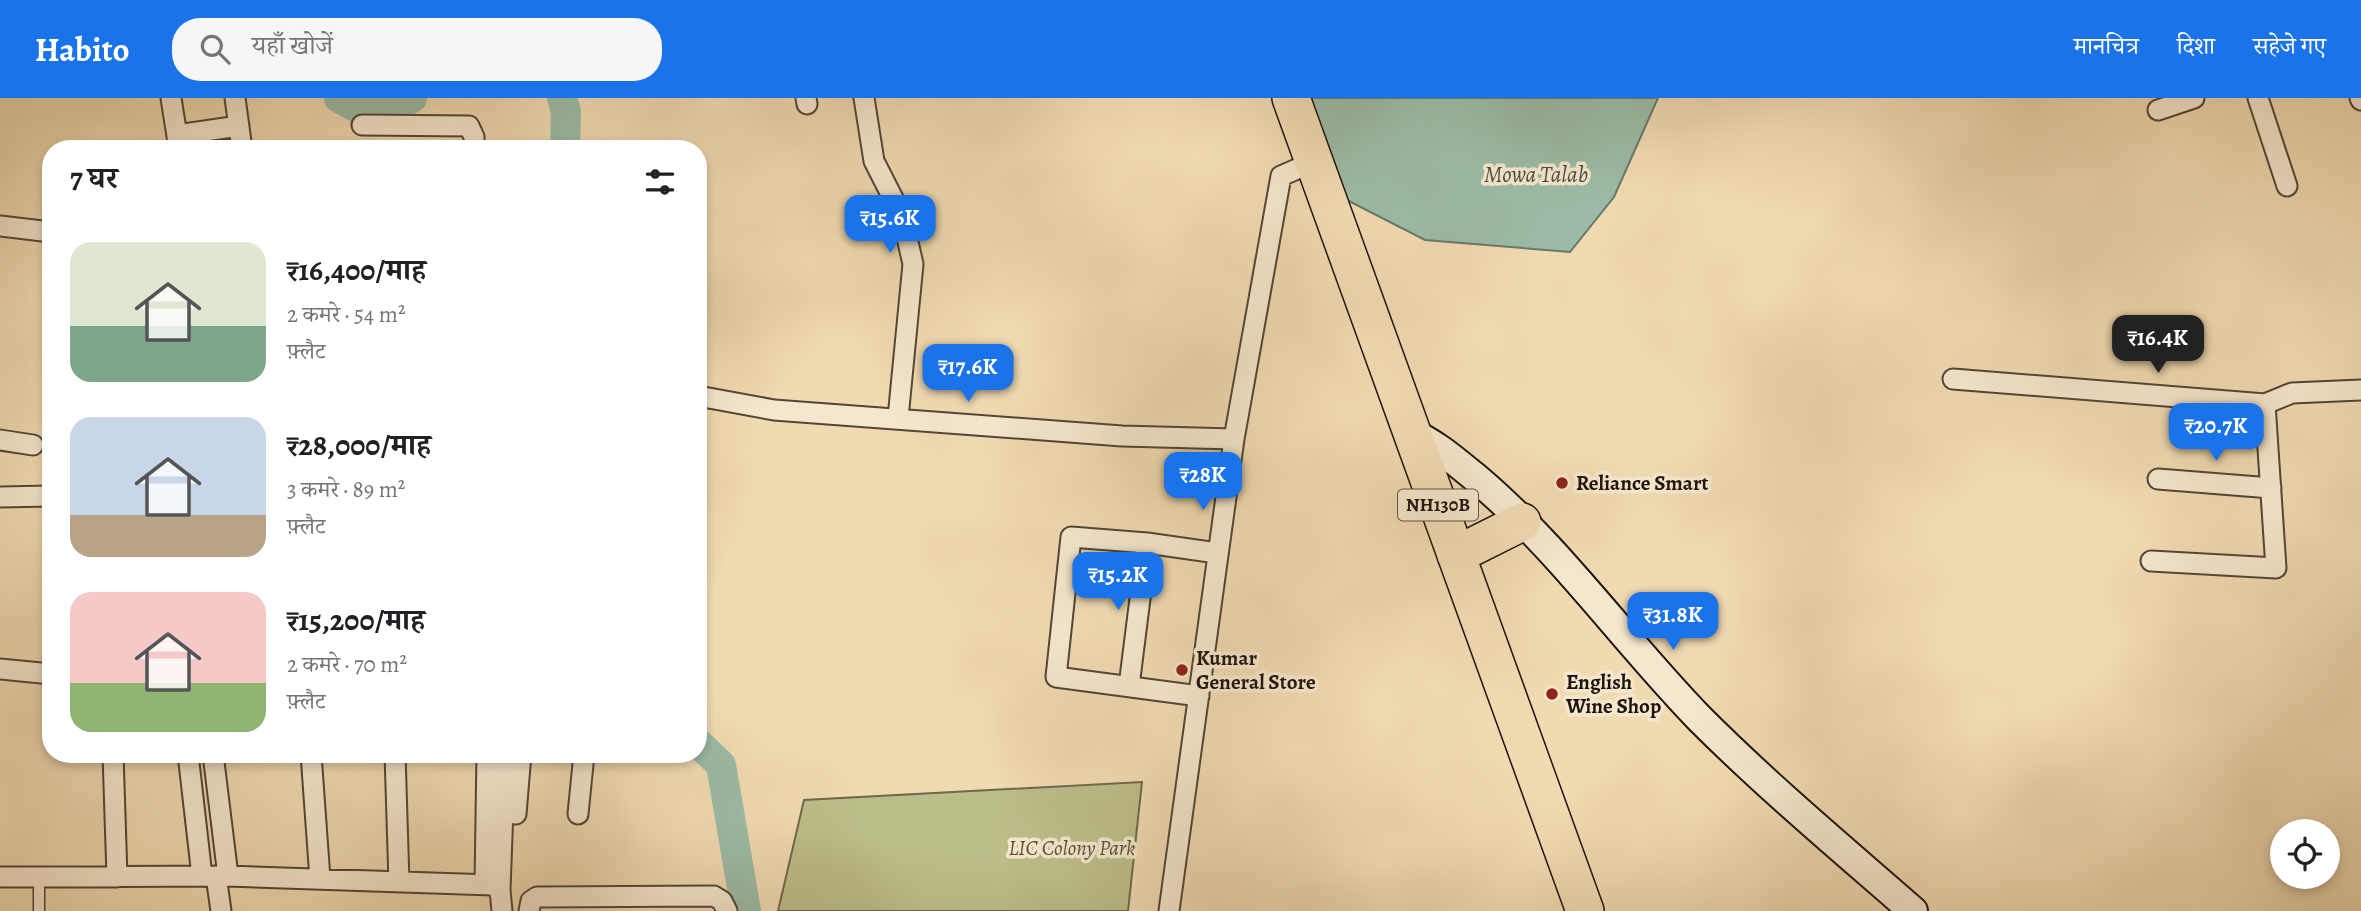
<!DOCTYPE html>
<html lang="hi">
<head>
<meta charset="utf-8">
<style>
	:root { --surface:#fff; --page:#f6f6f6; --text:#202124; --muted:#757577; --accent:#1a73e8 }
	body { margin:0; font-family:Alegreya,"Noto Serif Devanagari",serif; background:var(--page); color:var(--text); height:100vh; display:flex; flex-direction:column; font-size:26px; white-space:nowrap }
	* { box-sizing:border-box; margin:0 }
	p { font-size:23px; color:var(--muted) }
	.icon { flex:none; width:38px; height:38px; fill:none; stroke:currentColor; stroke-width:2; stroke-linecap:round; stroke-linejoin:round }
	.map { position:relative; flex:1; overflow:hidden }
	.panel { position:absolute; left:42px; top:42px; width:665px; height:623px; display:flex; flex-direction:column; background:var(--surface); border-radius:28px; box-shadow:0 4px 10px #0003 }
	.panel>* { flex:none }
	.controls { position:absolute; left:2270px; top:721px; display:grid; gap:14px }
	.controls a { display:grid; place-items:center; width:70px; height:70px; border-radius:50%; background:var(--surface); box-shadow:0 4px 10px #0003; font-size:35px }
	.price { position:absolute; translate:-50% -60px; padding:0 16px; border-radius:14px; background:var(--accent); color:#fff; font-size:23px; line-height:46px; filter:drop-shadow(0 2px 4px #0008) }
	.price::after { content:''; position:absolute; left:50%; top:42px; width:21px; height:16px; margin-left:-10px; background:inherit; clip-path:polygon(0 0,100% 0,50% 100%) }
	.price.active { background:#222; color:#fff }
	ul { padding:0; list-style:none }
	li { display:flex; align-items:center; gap:21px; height:175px; padding:0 28px }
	li span { display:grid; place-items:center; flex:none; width:196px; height:140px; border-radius:21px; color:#555 }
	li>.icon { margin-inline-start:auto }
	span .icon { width:84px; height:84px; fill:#fffc; stroke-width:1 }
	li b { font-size:30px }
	h2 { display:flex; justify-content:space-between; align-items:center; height:84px; padding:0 28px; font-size:30px }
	header { display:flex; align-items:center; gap:42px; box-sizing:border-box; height:98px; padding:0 35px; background:var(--accent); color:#fff }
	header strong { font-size:33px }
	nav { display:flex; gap:38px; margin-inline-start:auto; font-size:24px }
	.search { width:490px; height:63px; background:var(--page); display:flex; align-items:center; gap:18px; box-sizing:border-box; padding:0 24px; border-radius:28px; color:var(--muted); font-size:26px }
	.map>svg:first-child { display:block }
</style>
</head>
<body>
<header>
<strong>Habito</strong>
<div class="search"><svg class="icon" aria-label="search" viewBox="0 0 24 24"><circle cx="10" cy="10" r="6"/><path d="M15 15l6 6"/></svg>यहाँ खोजें</div>
<nav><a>मानचित्र</a><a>दिशा</a><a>सहेजे गए</a></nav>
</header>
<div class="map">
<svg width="2361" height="813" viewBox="0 0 2361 813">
	<rect width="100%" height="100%" fill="#f0dab2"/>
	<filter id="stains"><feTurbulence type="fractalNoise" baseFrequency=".00286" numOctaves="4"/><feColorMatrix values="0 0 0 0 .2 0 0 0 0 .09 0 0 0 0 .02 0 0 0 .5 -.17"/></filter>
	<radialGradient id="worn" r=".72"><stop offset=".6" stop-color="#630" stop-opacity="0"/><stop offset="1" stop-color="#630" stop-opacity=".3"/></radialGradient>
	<path fill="#bcbe8a" stroke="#6e694c" stroke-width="2" d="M1142,684L1128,813H778L804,702Z"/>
	<path fill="#9bbba6" stroke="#697869" stroke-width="2" d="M1307,0H1658L1614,99L1570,154L1425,142L1339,98Z"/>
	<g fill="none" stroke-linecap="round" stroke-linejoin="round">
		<path stroke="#9bbba6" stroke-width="30" d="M339,0L355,9L398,8L412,0
			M562,0L566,13L565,51
			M698,645L721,667L746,813"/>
		<g stroke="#534636" stroke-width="13">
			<path id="lane" d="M39,813V779"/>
		</g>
		<g stroke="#534636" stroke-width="23">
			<path id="street" d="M171,0L179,51
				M235,0L242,51
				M806,0L807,6
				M864,0L874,63L902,118L913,166L898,320
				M2258,0L2287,88
				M2360,0L2361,2
				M2158,12L2194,0
				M362,27L469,28L474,39V51
				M177,37L239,28
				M0,128L51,134
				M1953,281L2265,306L2292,295L2361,292
				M698,298L774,312L1122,338L1234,341
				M0,342L33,347
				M2158,381L2271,390
				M0,399L51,398
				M2151,463L2276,470L2265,306
				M0,571L51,576
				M1129,588L1147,445
				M1199,598L1056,579L1071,439L1147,445L1217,455
				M113,656L117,779
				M188,656L202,778
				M213,656L228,778
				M311,656L320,781
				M395,656L399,784
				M516,716L521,656
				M578,716L584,656
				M216,778L221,813
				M0,779L228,778L492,787L500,792L502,813
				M485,786L487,656
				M500,792L505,656
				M529,813L531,803L537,799L714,798L722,803L727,813
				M1169,813L1234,341L1281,78L1313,64"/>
		</g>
		<g stroke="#1f140d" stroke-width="32">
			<path id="secondary" d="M1411,335C1436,346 1455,363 1476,380C1560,451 1624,543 1700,621C1768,689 1841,750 1913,813"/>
		</g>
		<g stroke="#1f140d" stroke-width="40">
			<path id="highway" d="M1291,0L1585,813
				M1456,457L1522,424"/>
		</g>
		<use href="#lane" stroke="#f5e7cd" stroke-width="10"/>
		<use href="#street" stroke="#f5e7cd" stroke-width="19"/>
		<use href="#secondary" stroke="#f5e7cd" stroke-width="28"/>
		<use href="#highway" stroke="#f0dab2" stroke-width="37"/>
	</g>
	<g fill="#8f2418" stroke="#f5e7cd" stroke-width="2.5">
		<circle cx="1562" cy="385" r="7"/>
		<circle cx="1182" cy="572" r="7"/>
		<circle cx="1552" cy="596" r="7"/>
	</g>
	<g text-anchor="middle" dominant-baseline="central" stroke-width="7" stroke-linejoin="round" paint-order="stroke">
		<rect fill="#f5e7cd" stroke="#5f5347" stroke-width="2" x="1398" y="391.5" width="80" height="31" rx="5"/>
		<g font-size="19" font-weight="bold" fill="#1f140d">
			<text x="1438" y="407">NH130B</text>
		</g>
		<g font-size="21" font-weight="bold" fill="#1f140d" stroke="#f5e7cd" text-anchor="start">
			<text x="1576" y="385">Reliance Smart</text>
			<text x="1196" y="560">Kumar<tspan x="1196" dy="24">General Store</tspan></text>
			<text x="1566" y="584">English<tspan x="1566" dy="24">Wine Shop</tspan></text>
		</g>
		<g font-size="21" font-style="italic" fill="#565039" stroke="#f5e7cd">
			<text x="1072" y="750">LIC Colony Park</text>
		</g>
		<g font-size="23" font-style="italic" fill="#4a4e43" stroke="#f5e7cd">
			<text x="1536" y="76">Mowa Talab</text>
		</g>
	</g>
	<rect width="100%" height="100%" filter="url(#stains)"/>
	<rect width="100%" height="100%" fill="url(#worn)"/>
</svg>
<div class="controls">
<a><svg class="icon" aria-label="locate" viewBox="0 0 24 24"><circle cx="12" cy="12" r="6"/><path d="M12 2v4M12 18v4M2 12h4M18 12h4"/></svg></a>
</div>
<b class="price" style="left:890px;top:157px">₹15.6K</b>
<b class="price active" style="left:2158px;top:277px">₹16.4K</b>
<b class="price" style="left:968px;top:306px">₹17.6K</b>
<b class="price" style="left:2216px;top:365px">₹20.7K</b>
<b class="price" style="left:1203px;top:414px">₹28K</b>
<b class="price" style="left:1118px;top:514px">₹15.2K</b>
<b class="price" style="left:1673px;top:554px">₹31.8K</b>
<section class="panel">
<h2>7 घर<svg class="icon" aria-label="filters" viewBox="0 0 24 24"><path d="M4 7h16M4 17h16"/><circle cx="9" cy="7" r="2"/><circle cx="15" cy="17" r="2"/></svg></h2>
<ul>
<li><span style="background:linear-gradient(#dfe7d0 60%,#7fa58c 0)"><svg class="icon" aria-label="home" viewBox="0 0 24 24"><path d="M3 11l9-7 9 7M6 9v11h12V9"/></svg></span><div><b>₹16,400/माह</b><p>2 कमरे · 54 m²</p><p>फ़्लैट</p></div></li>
<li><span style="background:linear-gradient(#c9d6e8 70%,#b9a48a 0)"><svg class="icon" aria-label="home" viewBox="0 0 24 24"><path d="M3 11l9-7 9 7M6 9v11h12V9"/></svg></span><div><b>₹28,000/माह</b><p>3 कमरे · 89 m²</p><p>फ़्लैट</p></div></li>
<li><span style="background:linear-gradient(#f6c9c9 65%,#8fb573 0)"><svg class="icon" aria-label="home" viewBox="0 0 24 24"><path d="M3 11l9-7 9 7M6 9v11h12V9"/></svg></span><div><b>₹15,200/माह</b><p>2 कमरे · 70 m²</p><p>फ़्लैट</p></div></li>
</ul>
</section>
</div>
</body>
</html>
